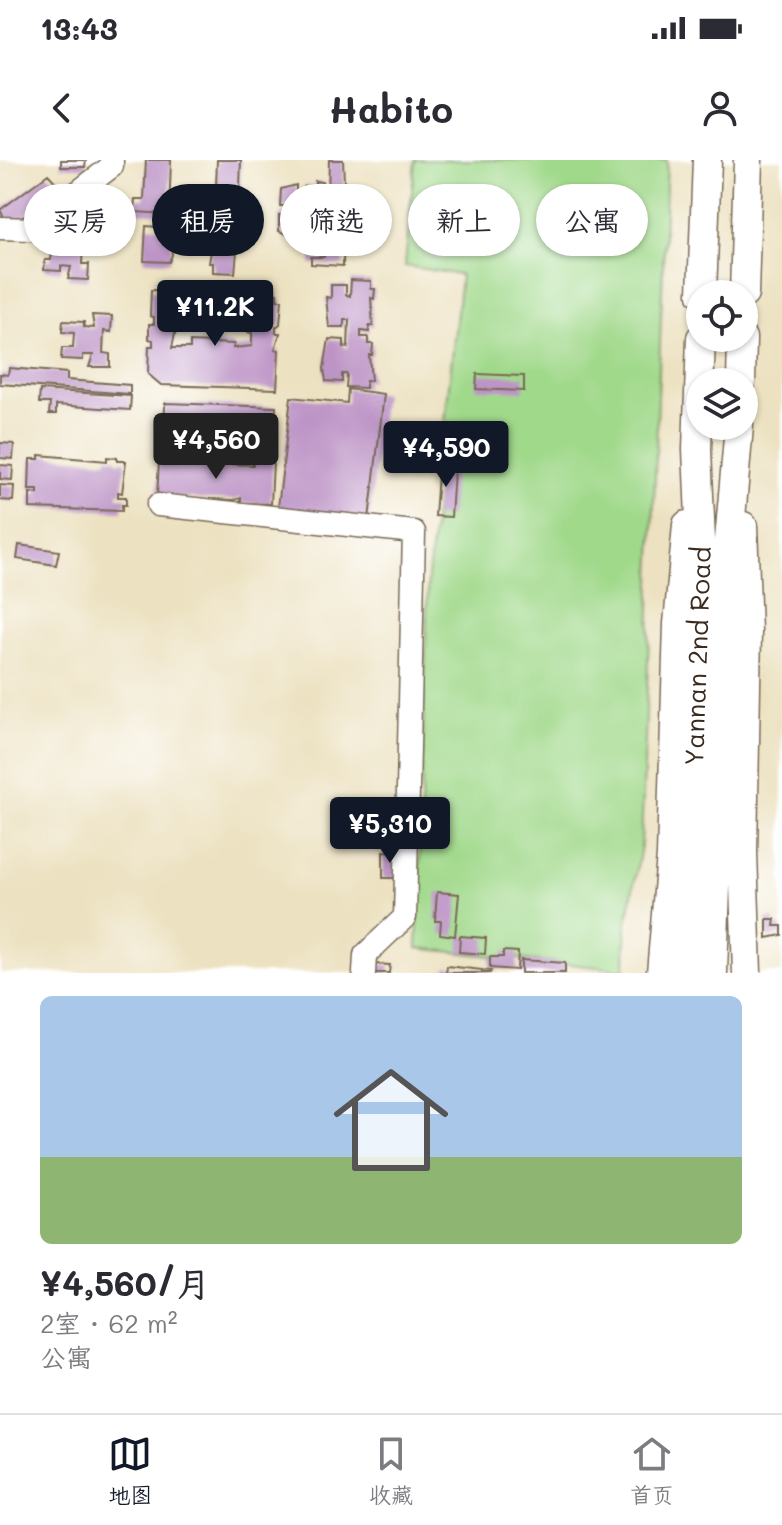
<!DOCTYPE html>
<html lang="zh">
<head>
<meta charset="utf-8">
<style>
	:root { --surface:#fff; --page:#f2f2f3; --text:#2b2b33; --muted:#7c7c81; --line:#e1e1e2; --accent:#111827 }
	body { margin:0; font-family:Mali,"LXGW WenKai TC",sans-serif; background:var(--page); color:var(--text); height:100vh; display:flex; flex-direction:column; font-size:30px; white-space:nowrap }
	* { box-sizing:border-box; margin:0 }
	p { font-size:26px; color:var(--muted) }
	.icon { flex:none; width:44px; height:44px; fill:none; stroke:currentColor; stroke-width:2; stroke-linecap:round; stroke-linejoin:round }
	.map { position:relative; height:813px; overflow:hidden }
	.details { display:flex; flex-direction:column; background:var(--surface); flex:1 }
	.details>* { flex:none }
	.hud { position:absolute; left:24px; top:24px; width:734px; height:72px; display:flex; gap:16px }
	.controls { position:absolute; left:686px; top:120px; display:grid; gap:16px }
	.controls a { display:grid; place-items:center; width:72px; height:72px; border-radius:50%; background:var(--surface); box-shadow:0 2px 6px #0004; font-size:40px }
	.price { position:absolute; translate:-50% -68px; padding:0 18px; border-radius:8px; background:var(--accent); color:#fff; font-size:26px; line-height:52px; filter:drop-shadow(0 2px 4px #0008) }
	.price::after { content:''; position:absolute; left:50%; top:48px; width:24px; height:18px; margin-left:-12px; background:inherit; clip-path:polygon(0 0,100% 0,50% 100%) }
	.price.selected { background:#222; color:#fff }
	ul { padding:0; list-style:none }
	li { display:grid; align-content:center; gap:16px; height:424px; padding:0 40px }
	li+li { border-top:2px solid var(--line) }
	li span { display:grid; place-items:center; height:248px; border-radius:12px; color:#555 }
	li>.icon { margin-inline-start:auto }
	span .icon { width:144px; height:144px; fill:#fffc; stroke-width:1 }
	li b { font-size:34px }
	.tag { padding:0 28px; border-radius:36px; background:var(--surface); box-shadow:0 2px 6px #0004; font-size:28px; line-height:72px }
	.tag.selected { background:var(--accent); color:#fff }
	.status { display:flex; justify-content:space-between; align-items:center; height:56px; padding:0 40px; background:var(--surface); direction:ltr }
	.status svg { height:22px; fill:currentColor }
	header { display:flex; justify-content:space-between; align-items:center; height:104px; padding:0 40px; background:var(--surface); font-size:36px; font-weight:700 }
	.tabs { display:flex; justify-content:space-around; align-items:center; height:112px; border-top:2px solid var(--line); background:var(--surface); font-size:22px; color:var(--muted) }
	.tabs a { display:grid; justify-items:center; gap:4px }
	.tabs .selected { color:var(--accent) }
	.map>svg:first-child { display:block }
</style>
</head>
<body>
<div class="status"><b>13:43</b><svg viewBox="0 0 49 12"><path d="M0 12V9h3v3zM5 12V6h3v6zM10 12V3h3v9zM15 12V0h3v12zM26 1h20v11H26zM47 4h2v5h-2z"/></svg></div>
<header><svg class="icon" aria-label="back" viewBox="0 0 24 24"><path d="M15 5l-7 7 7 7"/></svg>Habito<svg class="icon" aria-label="person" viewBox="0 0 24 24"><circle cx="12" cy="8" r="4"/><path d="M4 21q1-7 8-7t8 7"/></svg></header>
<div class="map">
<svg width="782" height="813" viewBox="0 0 782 813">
	<rect width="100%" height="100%" fill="#fff"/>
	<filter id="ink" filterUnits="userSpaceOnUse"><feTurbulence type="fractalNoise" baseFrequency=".0125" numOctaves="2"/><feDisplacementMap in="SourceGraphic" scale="16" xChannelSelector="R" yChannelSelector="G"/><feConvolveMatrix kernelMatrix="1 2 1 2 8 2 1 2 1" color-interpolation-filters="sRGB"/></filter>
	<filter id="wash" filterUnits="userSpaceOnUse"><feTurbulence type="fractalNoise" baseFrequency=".006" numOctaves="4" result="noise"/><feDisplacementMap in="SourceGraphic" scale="32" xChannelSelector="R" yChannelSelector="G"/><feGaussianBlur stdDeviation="1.8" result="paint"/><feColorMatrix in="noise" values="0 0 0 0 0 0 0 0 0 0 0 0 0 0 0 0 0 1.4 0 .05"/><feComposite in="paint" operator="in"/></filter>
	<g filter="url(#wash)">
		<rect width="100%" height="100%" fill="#ece1c0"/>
		<path fill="#a1d98b" stroke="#6e8254" stroke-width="2" d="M415,0H667L641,686L626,767L625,810L417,788L428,418L461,115L405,106Z"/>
		<g id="blocks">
			<path fill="#bd94c6" d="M61,0H86L85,7H61Z
				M146,0H171L169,54L134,52L135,39H144Z
				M217,0H241L239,55L215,54Z
				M329,0H343L345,44L326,48L325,56L344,61L343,106L311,104V97H324L325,72H321L320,82L302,77L300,63H295L294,77L279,71V55H289L290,46H280L281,29L296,25V38H301L305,26L315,27V21L322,22L321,33H328Z
				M48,14L62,29L16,62L7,63L0,50Z
				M70,66L90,67L89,82H83L82,104H89L88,120L68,119L71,107L61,106V111L44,110L45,100H51L53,83H46L47,72L63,73L62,77L69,78Z
				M146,66L170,68L172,95L169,102L144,101Z
				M215,68L239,70L235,113L213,112V103H209Z
				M351,120L371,121V129H375L374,139L371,138L373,166H369V172L361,171V177H368V184H373L372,195H369L371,221H366V228L346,227L347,214H342V222L326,221L324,209L329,179L344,180V187L348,188L349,160H344V167H329L326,137L331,138V125H346V135L350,136Z
				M151,130L178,131V140H182L181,164H177L172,188H190V182L234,184L233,188L252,186V173L248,172V166H254V157H250L251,131L277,133V140H282L280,164L276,167V173H280L275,189L279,190L277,229L161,225L148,214L149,186H153V180L149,179V164H154V157L150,156Z
				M92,155L112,156L111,172L104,171L103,193L110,194V207H89L93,195H83V200L61,199L62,188H73L74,173L62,172L63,161L84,162V167L94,168Z
				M9,208L67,213V220L130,225V234L0,224V214L8,215Z
				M477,214L524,216V231L476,229Z
				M348,229L384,234L369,359L278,348L291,237L347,243Z
				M40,230L131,236L130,250L56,245V254H49L50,243H39Z
				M165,243L276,247L275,279L164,276Z
				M0,283L14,284L13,299L0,298Z
				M39,295L107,301V297L117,298V301H126L122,333L118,332V337H126V345H122V351L30,348V333L38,334V330H29L30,299H39Z
				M445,295L455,296L451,357L435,356L438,315H443Z
				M159,301L253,305V301L273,302L271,344L241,343V338L234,340L157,337Z
				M0,305L13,306L12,320L0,319Z
				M0,325L14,326L13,341L0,340Z
				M19,385L59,391L56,405L17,399Z
				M383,691L397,692V718H383Z
				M437,732L459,734L455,776L440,774L441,761H435Z
				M767,759H775L774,766H782V775L767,778Z
				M460,776L486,778L485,794L459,792Z
				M503,791L518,792L517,810L490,808V797H503Z
				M521,800L565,803V813H521Z
				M373,804L390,805L389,813H372Z
				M447,806L491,811L490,813H446Z"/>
		</g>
	</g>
	<g filter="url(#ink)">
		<use href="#blocks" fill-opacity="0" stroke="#796a57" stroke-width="2"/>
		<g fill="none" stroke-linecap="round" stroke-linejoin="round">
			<g stroke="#796a57" stroke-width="25">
				<path id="minor" d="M0,68L30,69L112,6V0
					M158,345L414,372L405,757L365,795L364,813"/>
			</g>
			<g stroke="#796a57" stroke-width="31">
				<path id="major" d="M702,134L707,0
					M744,134L748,0
					M741,222L742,178
					M743,366L747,471L743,692L747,813
					M661,813L671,695L678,464L687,365
					M687,813L702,405L697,289L701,178
					M713,813L727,404L739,266"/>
			</g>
			<use href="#minor" stroke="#fff" stroke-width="22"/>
			<use href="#major" stroke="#fff" stroke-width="28"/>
		</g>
	</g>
	<g text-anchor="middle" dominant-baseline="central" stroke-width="6" stroke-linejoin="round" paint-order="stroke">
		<g font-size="26" fill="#3b2a1e" stroke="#fff">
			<text transform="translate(697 496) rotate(-88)">Yannan 2nd Road</text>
		</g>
	</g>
</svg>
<div class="controls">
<a><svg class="icon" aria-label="locate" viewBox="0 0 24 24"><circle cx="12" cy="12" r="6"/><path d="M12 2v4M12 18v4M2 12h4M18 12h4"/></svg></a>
<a><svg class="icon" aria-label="layers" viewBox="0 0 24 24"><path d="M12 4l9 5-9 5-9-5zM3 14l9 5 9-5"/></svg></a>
</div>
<b class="price" style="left:215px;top:188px">¥11.2K</b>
<b class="price selected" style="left:216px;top:321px">¥4,560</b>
<b class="price" style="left:446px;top:329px">¥4,590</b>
<b class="price" style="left:390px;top:705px">¥5,310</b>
<div class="hud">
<a class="tag">买房</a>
<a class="tag selected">租房</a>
<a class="tag">筛选</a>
<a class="tag">新上</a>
<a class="tag">公寓</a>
</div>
</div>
<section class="details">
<ul>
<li><span style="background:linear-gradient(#a9c7e8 65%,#8fb573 0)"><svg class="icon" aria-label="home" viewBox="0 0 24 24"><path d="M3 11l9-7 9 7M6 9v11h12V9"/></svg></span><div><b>¥4,560/月</b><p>2室 · 62 m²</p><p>公寓</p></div></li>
</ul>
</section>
<nav class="tabs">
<a class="selected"><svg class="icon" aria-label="map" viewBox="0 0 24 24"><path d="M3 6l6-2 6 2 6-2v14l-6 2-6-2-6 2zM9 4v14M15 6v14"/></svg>地图</a>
<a><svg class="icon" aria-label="saved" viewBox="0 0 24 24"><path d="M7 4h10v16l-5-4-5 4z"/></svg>收藏</a>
<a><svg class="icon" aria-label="home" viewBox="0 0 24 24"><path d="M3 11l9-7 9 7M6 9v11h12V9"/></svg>首页</a>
</nav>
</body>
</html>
